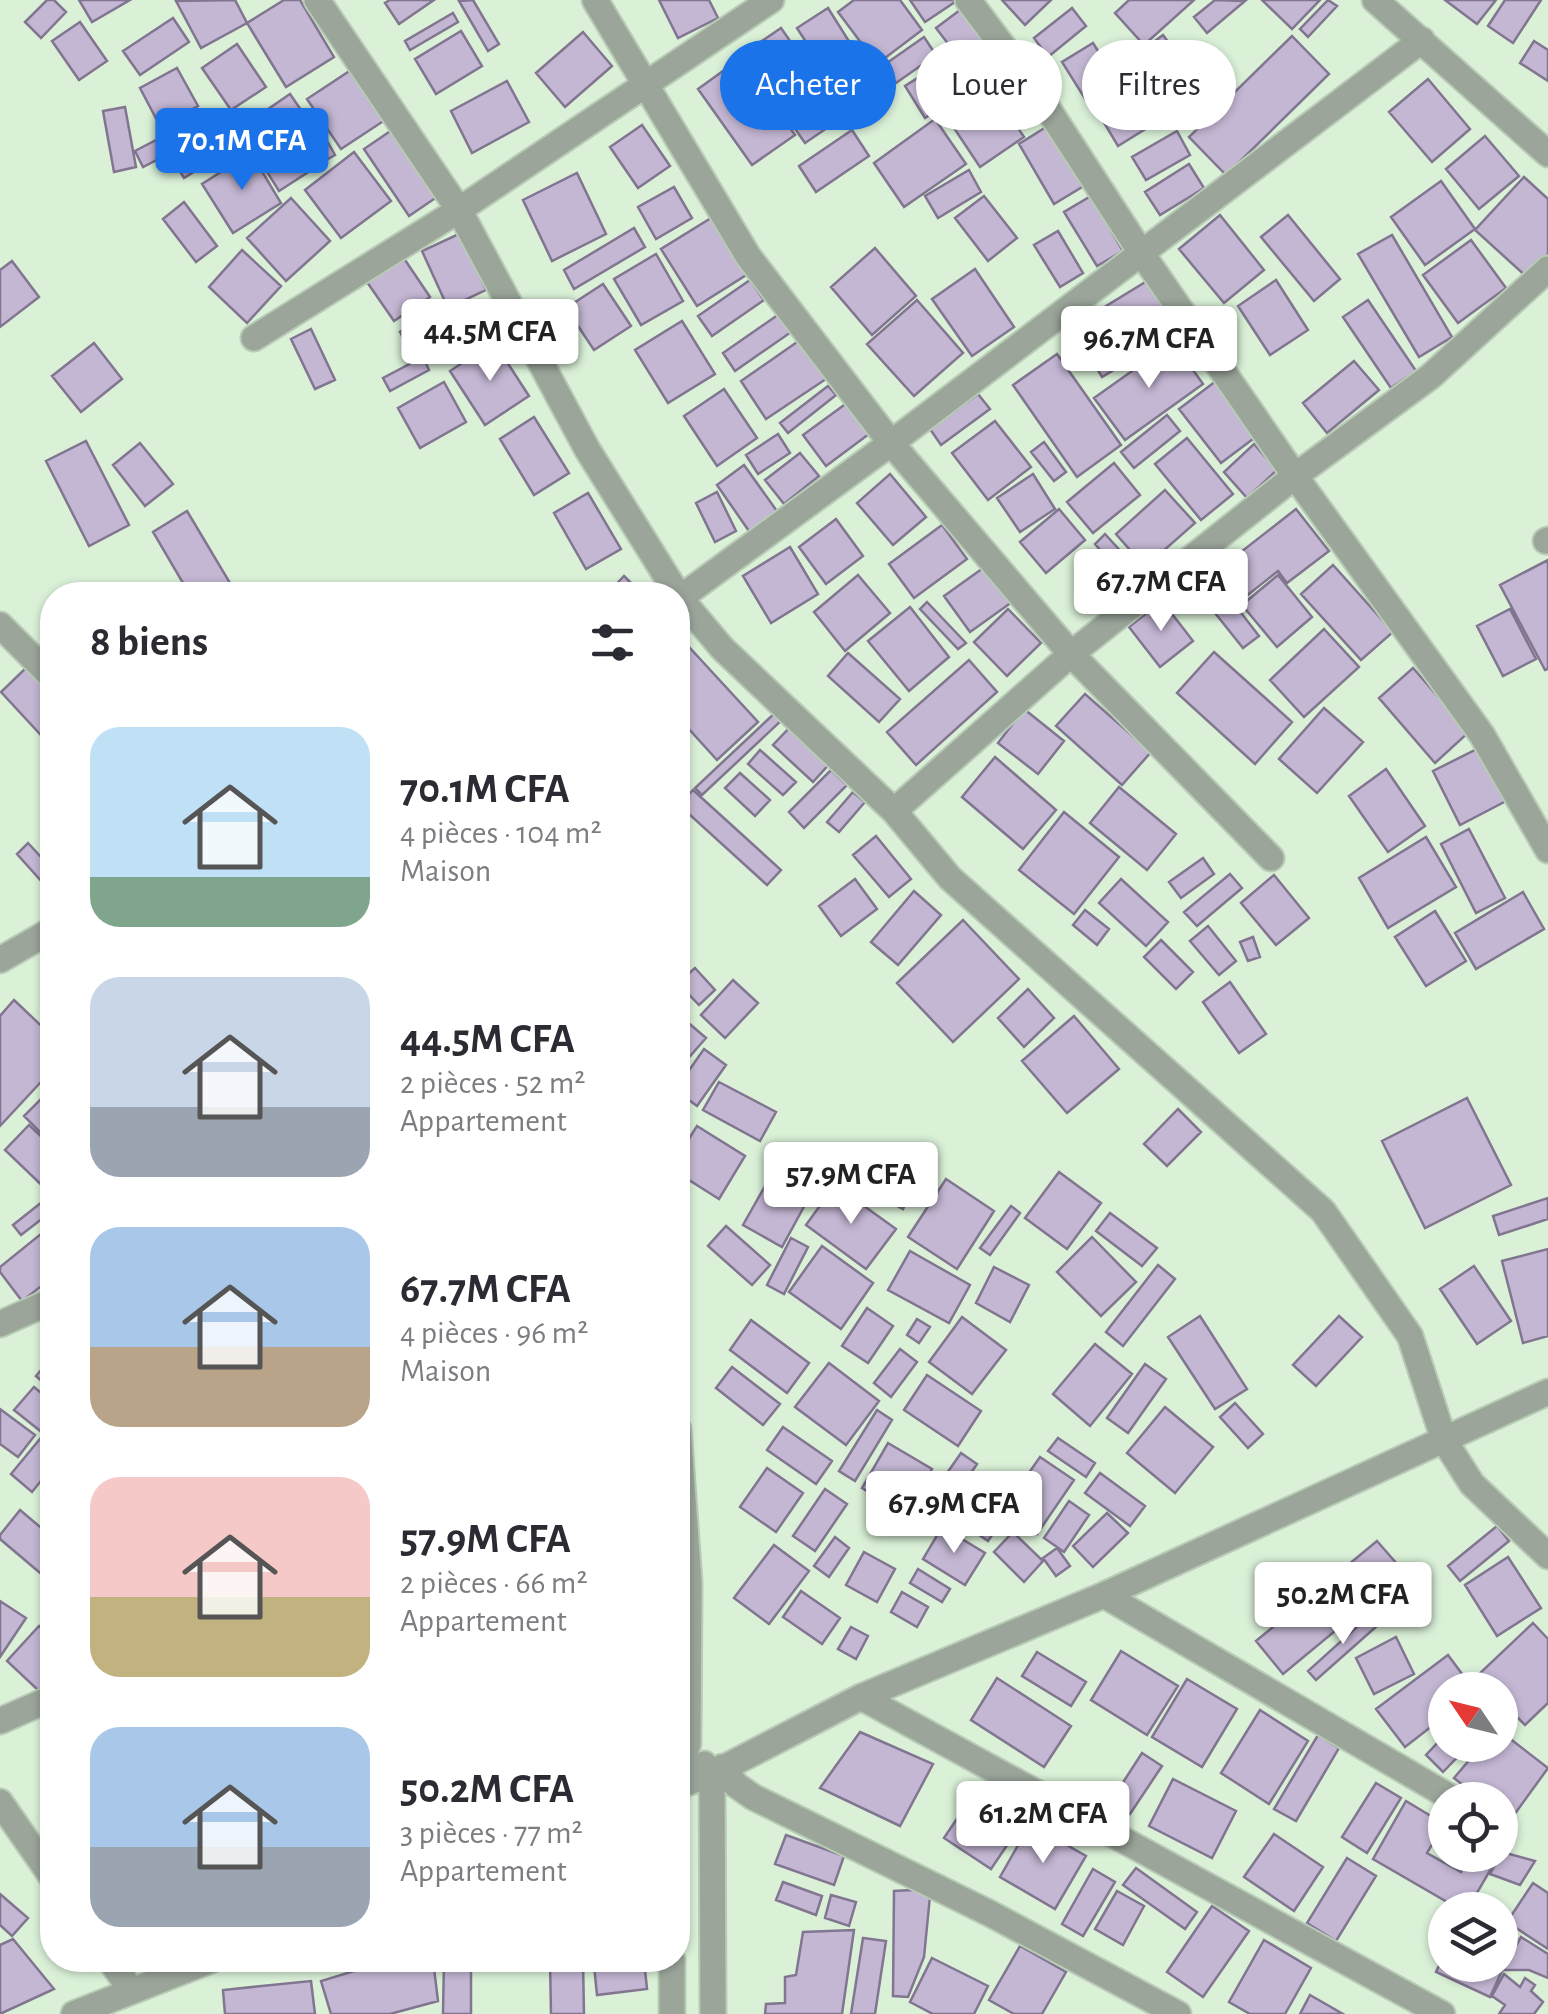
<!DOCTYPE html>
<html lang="fr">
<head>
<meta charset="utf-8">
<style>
	:root { --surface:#fff; --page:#f7f7f7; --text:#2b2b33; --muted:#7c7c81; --accent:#1a73e8 }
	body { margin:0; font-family:"Alegreya Sans",sans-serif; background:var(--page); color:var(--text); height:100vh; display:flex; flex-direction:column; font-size:38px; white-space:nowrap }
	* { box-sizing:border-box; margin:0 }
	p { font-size:32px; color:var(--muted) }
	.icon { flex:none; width:55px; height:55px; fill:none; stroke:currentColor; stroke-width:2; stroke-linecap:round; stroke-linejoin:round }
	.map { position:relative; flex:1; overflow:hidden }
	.drawer { position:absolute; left:40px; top:582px; width:650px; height:1390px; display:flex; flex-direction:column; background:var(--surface); border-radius:40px; box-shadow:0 2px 8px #0004 }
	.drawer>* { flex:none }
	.banner { position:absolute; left:720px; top:40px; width:678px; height:90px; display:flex; gap:20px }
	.needle { width:65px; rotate:305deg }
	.fabs { position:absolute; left:1428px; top:1672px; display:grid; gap:20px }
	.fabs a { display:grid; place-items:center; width:90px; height:90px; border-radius:50%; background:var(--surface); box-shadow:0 2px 8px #0004; font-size:50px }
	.price { position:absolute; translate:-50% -85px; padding:0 22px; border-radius:10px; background:#fff; color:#222; font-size:32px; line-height:65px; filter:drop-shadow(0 2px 5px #0008) }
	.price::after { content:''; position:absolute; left:50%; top:60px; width:30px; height:22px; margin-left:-15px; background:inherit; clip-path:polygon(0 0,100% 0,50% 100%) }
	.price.current { background:var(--accent); color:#fff }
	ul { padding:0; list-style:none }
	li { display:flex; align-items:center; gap:30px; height:250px; padding:0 50px }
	li span { display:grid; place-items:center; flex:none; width:280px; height:200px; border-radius:30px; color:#555 }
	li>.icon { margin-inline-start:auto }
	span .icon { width:120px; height:120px; fill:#fffc; stroke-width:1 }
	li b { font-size:42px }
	h2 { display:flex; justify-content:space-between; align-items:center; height:120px; padding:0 50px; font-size:42px }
	.chip { padding:0 35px; border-radius:45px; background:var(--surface); box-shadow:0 2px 8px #0004; font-size:35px; line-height:90px }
	.chip.current { background:var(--accent); color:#fff }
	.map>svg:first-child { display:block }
</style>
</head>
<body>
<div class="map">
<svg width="1548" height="2014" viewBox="0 0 1548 2014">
	<rect width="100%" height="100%" fill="#daf1d8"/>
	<path fill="#c4b7d4" stroke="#817590" stroke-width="2.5" d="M47,0H54L66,12L41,38L25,22Z
		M79,0H130L92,22Z
		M235,0L247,23L201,48L176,1Z
		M284,0H300L334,57L286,87L247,23Z
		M390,0H434L399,24L385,3Z
		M473,0L499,44L488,51L459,1Z
		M659,0H709L718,18L678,38Z
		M854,0H900L922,30L877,64L838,12Z
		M910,0H958L925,22Z
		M1002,0H1051L1025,25Z
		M1129,0H1194L1144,45L1115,13Z
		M1215,0L1245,1L1207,33L1194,17Z
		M1262,0H1320L1292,29Z
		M1328,0L1337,6L1308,37L1300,29Z
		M1445,0H1496L1477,24Z
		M1505,0H1541L1513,43L1488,26Z
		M964,7L1003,59L976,80L936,28Z
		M828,8L867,70L837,90L797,28Z
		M1072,8L1086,26L1048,57L1034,38Z
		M453,13L458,22L410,50L405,41Z
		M173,18L189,42L140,75L123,51Z
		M80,22L107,61L79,80L52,41Z
		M781,28L843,117L805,143L743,54Z
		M461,31L482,66L436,94L415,59Z
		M583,32L612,66L565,107L536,73Z
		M1163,35L1177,54L1128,90L1115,71Z
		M1292,36L1329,74L1226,175L1189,137Z
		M924,37L936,55L896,83L884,65Z
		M1534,41L1548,50V81L1520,63Z
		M1093,43L1125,94L1094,113L1062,62Z
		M237,44L266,87L231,110L202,68Z
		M1190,47L1232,86L1199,121L1157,82Z
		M741,58L795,135L752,165L698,89Z
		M948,59L968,90L925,118L905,86Z
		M1009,62L1027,87L1006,104L987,79Z
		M177,68L198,106L160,126L140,88Z
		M351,70L385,120L341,149L307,99Z
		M1428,79L1470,129L1432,162L1389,112Z
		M507,81L529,122L472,153L451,111Z
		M991,88L1024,137L980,167L948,119Z
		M1147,93L1163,118L1118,146L1103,121Z
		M290,94L301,110L247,148L236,131Z
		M125,107L136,167L114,172L103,111Z
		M311,112L335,155L319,164L295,121Z
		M208,113L216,129L143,167L135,151Z
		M935,119L966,164L904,207L874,163Z
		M1051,124L1087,184L1054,204L1019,144Z
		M642,125L670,166L638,188L610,147Z
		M291,127L316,167L279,191L254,151Z
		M392,130L437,197L409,216L364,149Z
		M852,130L869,156L816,192L799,166Z
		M1177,131L1190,155L1146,180L1132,157Z
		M219,133L229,150L184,178L174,162Z
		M1485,136L1519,176L1479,209L1446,169Z
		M354,152L391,201L341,238L305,190Z
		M251,153L281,203L233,233L202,184Z
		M1189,164L1204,188L1160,215L1145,192Z
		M969,170L981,192L938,218L925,196Z
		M577,173L606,234L552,261L523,200Z
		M1524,177L1548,199V257L1528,278L1475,230Z
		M1441,181L1475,229L1425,265L1391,217Z
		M674,187L692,218L656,239L638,207Z
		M984,196L1017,238L988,261L955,218Z
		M1091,196L1123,251L1097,266L1064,212Z
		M291,198L330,241L286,281L247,238Z
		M184,202L217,246L196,262L163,219Z
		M716,215L751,272L697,306L661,249Z
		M1220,215L1264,270L1224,303L1179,249Z
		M1288,215L1340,279L1314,301L1261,237Z
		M634,228L645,247L574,289L564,270Z
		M1058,231L1083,273L1060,287L1034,245Z
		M461,233L486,290L448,308L422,251Z
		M1392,235L1452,337L1419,357L1358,254Z
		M1471,240L1506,288L1458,323L1423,275Z
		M875,248L916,296L872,335L831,287Z
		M242,250L281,286L247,323L209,287Z
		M656,254L683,301L641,325L614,279Z
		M403,257L430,297L394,321L367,282Z
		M12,261L39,297L0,327V270Z
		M975,269L1014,327L972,356L932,299Z
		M750,280L764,300L712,336L698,316Z
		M1276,280L1308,330L1270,355L1238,306Z
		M1147,281L1177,332L1102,377L1072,327Z
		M603,284L631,326L594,350L566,308Z
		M917,300L963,353L914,396L867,344Z
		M1368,300L1416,371L1391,388L1343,317Z
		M439,308L449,324L409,348L400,332Z
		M782,312L794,330L735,371L723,353Z
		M682,321L715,374L668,403L635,350Z
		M311,329L335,380L315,389L291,339Z
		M800,340L826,379L766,419L741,381Z
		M494,342L529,396L485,425L450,371Z
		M1173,342L1203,384L1125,440L1094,398Z
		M94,343L122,379L81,412L52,376Z
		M1057,354L1121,445L1077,477L1013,385Z
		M423,357L429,370L390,391L383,378Z
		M1354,361L1379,390L1327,433L1303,403Z
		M1216,381L1257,436L1221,463L1179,409Z
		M444,382L466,422L420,448L398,408Z
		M828,386L836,395L788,433L780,423Z
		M724,389L757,438L717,466L684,416Z
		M978,394L990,409L941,445L930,429Z
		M851,400L873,431L826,466L803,435Z
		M1167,415L1180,431L1134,468L1121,452Z
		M534,417L569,473L534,495L500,439Z
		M995,421L1031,467L988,500L952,453Z
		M778,434L790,453L758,474L746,455Z
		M1187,438L1233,494L1201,520L1155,464Z
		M86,441L129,525L89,546L46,461Z
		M1044,442L1066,472L1054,481L1031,452Z
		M140,443L173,484L145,506L113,465Z
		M1254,444L1277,470L1247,498L1224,472Z
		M800,453L819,476L784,504L765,480Z
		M1114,463L1140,495L1093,533L1067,502Z
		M744,465L779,514L751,534L717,485Z
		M890,474L926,517L893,545L857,503Z
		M1033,474L1055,509L1020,532L997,498Z
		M1165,490L1195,523L1145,567L1116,534Z
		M717,492L736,531L715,542L696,503Z
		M588,493L621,549L586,569L554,513Z
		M1059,509L1085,540L1046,573L1020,542Z
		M1296,509L1329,551L1287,583L1278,571L1235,605L1259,636L1243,648L1195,588Z
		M187,511L233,588L221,595H190L153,532Z
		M836,519L863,556L826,584L799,547Z
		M942,525L967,559L914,598L889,564Z
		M1105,534L1135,567L1124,577L1095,544Z
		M790,547L818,594L771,623L743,576Z
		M1548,560V669L1545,670L1500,585Z
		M1333,565L1393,632L1361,660L1301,594Z
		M986,566L1012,602L970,632L944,596Z
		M858,575L890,613L845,651L814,612Z
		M1278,575L1312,617L1277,647L1242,605Z
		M624,576L643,595H606Z
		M1162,601L1193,641L1160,667L1129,627Z
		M927,602L966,643L958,649L920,609Z
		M910,607L949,657L909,691L868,641Z
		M1008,609L1041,643L1007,676L974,642Z
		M1510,609L1536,659L1503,676L1477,626Z
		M1324,629L1359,667L1304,717L1270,680Z
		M678,635L758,722L717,760L678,717Z
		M1214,652L1292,722L1255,764L1177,693Z
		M848,653L900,699L879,722L828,676Z
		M969,660L997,692L916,765L887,732Z
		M30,664L52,689V747L1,692Z
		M1413,668L1469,732L1435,763L1379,698Z
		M1085,694L1151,752L1122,785L1056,726Z
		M1324,708L1363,742L1317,793L1279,759Z
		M1024,709L1064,741L1038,774L998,743Z
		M777,711L784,718L702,795L695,788Z
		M794,723L833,760L813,782L773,745Z
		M1481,747L1508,800L1460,825L1433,771Z
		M760,750L796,782L783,795L748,764Z
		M995,757L1056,810L1023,849L962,797Z
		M1386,769L1425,826L1388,852L1349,796Z
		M831,770L847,785L804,828L789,812Z
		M740,773L770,800L755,816L725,788Z
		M1119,787L1176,834L1147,870L1090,823Z
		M693,790L781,870L767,885L679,805Z
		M853,792L865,802L839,832L827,822Z
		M1064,812L1119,857L1074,914L1019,870Z
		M1469,829L1505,898L1476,913L1441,844Z
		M876,836L911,879L889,897L853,855Z
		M1426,837L1456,887L1388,928L1359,878Z
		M28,843L52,869V893L17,854Z
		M1203,858L1214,874L1181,898L1169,882Z
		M1230,874L1242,888L1197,926L1184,912Z
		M1274,875L1309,918L1276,945L1241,903Z
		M855,879L877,909L841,936L819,906Z
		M1121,879L1168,922L1146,946L1099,903Z
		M914,891L941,915L898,965L871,942Z
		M1523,892L1544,929L1476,969L1455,933Z
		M1085,910L1109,929L1097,945L1073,925Z
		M1435,911L1466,961L1426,986L1395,937Z
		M963,920L1019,979L953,1042L897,983Z
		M1208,926L1236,961L1219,975L1190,941Z
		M1253,937L1260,957L1248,961L1240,942Z
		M1161,940L1193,972L1176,989L1144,957Z
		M695,968L715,990L699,1005L678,983Z
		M733,980L758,1003L725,1038L701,1015Z
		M1230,982L1266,1034L1239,1053L1203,1002Z
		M1028,989L1054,1018L1024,1047L998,1018Z
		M14,1000L52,1036V1070L0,1126V1016Z
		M678,1014L706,1038L678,1070Z
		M1074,1016L1119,1069L1067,1113L1022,1061Z
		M704,1049L726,1065L697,1106L678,1092V1086Z
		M719,1082L776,1112L760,1141L703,1110Z
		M52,1088V1123L42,1134L24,1116Z
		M1467,1098L1511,1185L1425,1228L1382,1141Z
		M1178,1109L1201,1132L1167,1166L1144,1144Z
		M29,1125L49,1144L52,1140V1195L5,1150Z
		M697,1126L745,1156L719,1199L678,1173V1156Z
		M844,1153L913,1188L903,1209L834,1173Z
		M774,1170L813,1190L782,1247L743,1225Z
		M1059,1172L1101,1203L1067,1249L1025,1218Z
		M946,1179L994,1211L957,1269L908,1237Z
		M835,1185L896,1229L866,1269L806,1225Z
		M47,1198L52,1211L21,1235L13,1225Z
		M1548,1198V1219L1499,1235L1493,1216Z
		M1011,1206L1020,1213L990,1255L980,1248Z
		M1110,1213L1157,1248L1142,1266L1096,1231Z
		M52,1225V1278L22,1301L0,1272V1267Z
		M726,1226L770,1265L752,1285L708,1246Z
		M1092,1237L1136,1282L1101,1316L1057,1272Z
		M791,1238L808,1247L784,1294L767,1285Z
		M822,1246L873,1283L841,1329L789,1292Z
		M1548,1249V1336L1523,1343L1502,1261Z
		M910,1251L970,1285L949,1323L888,1290Z
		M1158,1265L1175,1279L1123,1346L1106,1332Z
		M1474,1266L1511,1321L1477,1344L1440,1289Z
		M994,1267L1029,1285L1010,1322L976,1303Z
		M867,1308L893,1326L868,1363L842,1346Z
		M1200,1316L1247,1389L1215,1409L1168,1337Z
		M1339,1316L1362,1337L1316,1386L1293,1365Z
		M962,1317L1006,1350L972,1394L929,1362Z
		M917,1319L930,1327L919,1343L907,1335Z
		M751,1320L809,1363L787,1393L730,1350Z
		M1095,1344L1132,1374L1090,1426L1053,1394Z
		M900,1349L917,1362L891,1397L874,1383Z
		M52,1357V1390L36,1376Z
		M829,1363L879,1401L846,1445L795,1407Z
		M1145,1364L1166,1379L1128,1433L1107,1418Z
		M732,1367L780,1404L763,1425L716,1388Z
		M927,1375L981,1411L958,1446L904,1410Z
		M34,1387L52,1402V1467L32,1492L11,1474L44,1434L14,1410Z
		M1235,1403L1263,1434L1248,1448L1220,1417Z
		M1165,1407L1213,1447L1175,1493L1127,1453Z
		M0,1409L35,1435L18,1457L0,1444Z
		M877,1410L892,1420L855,1481L839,1471Z
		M783,1427L832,1461L816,1484L767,1450Z
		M1058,1438L1095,1463L1086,1477L1048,1451Z
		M888,1443L932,1469L905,1514L862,1488Z
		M961,1453L977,1464L941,1517L924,1506Z
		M1040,1457L1074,1480L1037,1534L1003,1510Z
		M767,1468L803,1493L776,1532L740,1507Z
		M1100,1473L1145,1506L1130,1526L1085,1493Z
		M825,1489L847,1504L815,1551L793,1536Z
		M971,1490L1007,1513L988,1541L953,1517Z
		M1069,1501L1089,1515L1064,1552L1044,1538Z
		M20,1510L52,1537V1583L0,1539V1535Z
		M1107,1513L1128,1533L1093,1567L1073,1546Z
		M1497,1526L1509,1541L1460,1581L1448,1566Z
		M942,1527L985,1553L965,1585L923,1559Z
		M1013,1532L1043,1561L1024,1582L994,1552Z
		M835,1537L849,1548L829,1577L814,1566Z
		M1377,1541L1405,1573L1283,1674L1256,1641Z
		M774,1545L809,1571L769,1624L734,1598Z
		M1057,1548L1070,1566L1056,1576L1043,1558Z
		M864,1552L895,1569L877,1602L846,1585Z
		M1508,1557L1541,1608L1497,1636L1465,1585Z
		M918,1569L950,1589L942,1602L910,1583Z
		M801,1591L840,1618L822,1644L783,1617Z
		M902,1592L928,1607L917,1627L891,1612Z
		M0,1601L26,1618L0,1657Z
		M1370,1615L1378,1625L1316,1680L1308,1671Z
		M1533,1623L1548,1639V1703L1525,1725L1500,1700V1690H1490L1477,1676Z
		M39,1626L52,1638V1676L39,1691L7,1661Z
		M851,1627L868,1636L856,1659L838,1649Z
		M1396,1637L1414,1674L1374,1694L1356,1658Z
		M1121,1651L1178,1686L1147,1735L1091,1700Z
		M1037,1652L1086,1682L1071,1706L1022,1676Z
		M1448,1655L1474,1690H1445V1716L1405,1747L1376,1709Z
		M997,1678L1071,1726L1044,1767L971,1720Z
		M1187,1679L1237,1709L1202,1767L1152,1737Z
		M1260,1710L1308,1741L1269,1804L1221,1773Z
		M1500,1731L1548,1768L1509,1822L1500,1815V1800H1482L1454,1778L1482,1745H1500Z
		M860,1732L933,1764L900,1826L820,1788Z
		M1318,1735L1339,1748L1296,1821L1274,1809Z
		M1445,1735V1745H1469L1443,1772L1426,1755Z
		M1142,1753L1162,1766L1130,1814L1111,1801Z
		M1173,1779L1236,1811L1212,1858L1149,1826Z
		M1376,1783L1401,1798L1367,1853L1342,1837Z
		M971,1798L1018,1829L991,1869L944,1838Z
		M1406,1801L1444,1824L1427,1853L1461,1872L1471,1855H1499L1467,1910H1461L1373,1859Z
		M1030,1824L1086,1856L1055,1909L1000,1877Z
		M1274,1834L1323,1867L1294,1911L1244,1877Z
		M786,1835L844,1856L834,1885L775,1864Z
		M1502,1852L1535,1861L1520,1885L1490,1874Z
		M1347,1858L1376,1876L1336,1941L1307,1923Z
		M1136,1868L1197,1912L1185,1929L1123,1885Z
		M1093,1869L1115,1882L1083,1936L1062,1924Z
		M783,1882L822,1896L816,1915L776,1900Z
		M1533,1883L1548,1893V1949L1507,1922Z
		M913,1890L930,1896L924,1957L908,1997L893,1996L894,1891Z
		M1117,1891L1144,1906L1123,1945L1095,1929Z
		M0,1894L28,1918L12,1936L0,1925Z
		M831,1895L856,1902L849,1926L825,1918Z
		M1212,1906L1249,1931L1203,1997L1167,1972Z
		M854,1930L842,2014H765L766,2004L785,2003V1977L796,1975L803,1932Z
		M1500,1930L1517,1938L1490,1997L1436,1972L1445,1953V1965H1500Z
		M1521,1937L1548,1954V1978L1529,1970H1503Z
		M863,1938L886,1941L875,2014H851Z
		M13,1939L54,1989L0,2014V1945Z
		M1264,1940L1311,1968L1285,2014H1250L1229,2002Z
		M1020,1946L1066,1972L1042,2014H1014L989,2000Z
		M932,1958L988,1986L974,2014H933L910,2002Z
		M390,1960H433L438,2001L390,2014H331L321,1981Z
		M444,1960H471V2014H443Z
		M550,1960H583L584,2014H551Z
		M644,1960L647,1989L597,1995L594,1965Z
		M1504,1974L1520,1987L1525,1978L1535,1985L1531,1991L1543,2002L1534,2014H1499L1505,2005L1492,1996Z
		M311,1981L315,2014H225L223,1990Z
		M1310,1995L1343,2014H1300Z"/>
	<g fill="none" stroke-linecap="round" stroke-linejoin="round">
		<g stroke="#b7cbb5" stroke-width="29">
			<path id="minor" d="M317,0L459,210L587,449L680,598L722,648L894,811L950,878L1323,1211L1410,1336L1444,1440L1472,1484L1548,1556
				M595,0L748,256L891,443L1071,654L1271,858
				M968,0L1035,89L1142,254L1295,476L1482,735L1548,850
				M1375,0L1548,154
				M254,338L459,210L771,0
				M1546,541L1548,540
				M680,598L891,443L1422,40
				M0,625L52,677
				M894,811L1071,654L1295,476L1431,376L1548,269
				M0,960L52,930
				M0,1324L52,1301
				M678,1429L689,1582L688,1744L678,1771
				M1104,1595L1455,1800
				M861,1697L1442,2014
				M0,1721L52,1698
				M704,1764L712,1774L713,2014
				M722,1767L736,1785L753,1797L989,1913L1178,2014
				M678,1786L712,1774L861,1697L1104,1595L1548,1392
				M0,1802L52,1877
				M1500,1826L1503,1828
				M110,1960L131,1990
				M672,1960V2014
				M74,2014L211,1960"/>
		</g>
		<use href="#minor" stroke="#9ba59a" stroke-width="25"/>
	</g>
</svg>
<div class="fabs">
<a><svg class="needle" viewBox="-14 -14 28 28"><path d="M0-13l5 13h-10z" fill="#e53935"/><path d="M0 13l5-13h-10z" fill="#7c7c81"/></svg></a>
<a><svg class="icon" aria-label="locate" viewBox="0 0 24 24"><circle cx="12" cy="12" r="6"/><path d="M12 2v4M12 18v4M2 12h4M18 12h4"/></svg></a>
<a><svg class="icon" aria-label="layers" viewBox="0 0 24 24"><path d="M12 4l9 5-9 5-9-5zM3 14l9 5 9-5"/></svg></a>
</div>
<b class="price current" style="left:242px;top:193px">70.1M CFA</b>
<b class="price" style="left:490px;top:384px">44.5M CFA</b>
<b class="price" style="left:1149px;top:391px">96.7M CFA</b>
<b class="price" style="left:1161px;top:634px">67.7M CFA</b>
<b class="price" style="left:851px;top:1227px">57.9M CFA</b>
<b class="price" style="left:954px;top:1556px">67.9M CFA</b>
<b class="price" style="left:1343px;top:1647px">50.2M CFA</b>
<b class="price" style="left:1043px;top:1866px">61.2M CFA</b>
<div class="banner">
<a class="chip current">Acheter</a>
<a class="chip">Louer</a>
<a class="chip">Filtres</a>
</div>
<section class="drawer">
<h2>8 biens<svg class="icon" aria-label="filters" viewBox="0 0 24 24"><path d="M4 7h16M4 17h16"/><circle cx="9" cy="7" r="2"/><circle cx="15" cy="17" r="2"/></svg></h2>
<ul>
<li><span style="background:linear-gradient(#bfe0f5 75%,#7fa58c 0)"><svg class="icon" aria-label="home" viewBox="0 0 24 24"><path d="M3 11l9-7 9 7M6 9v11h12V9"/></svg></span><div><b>70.1M CFA</b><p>4 pièces · 104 m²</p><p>Maison</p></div></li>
<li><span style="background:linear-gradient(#c9d6e8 65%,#9aa5b1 0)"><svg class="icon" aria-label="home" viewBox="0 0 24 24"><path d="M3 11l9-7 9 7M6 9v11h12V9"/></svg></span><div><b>44.5M CFA</b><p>2 pièces · 52 m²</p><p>Appartement</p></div></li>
<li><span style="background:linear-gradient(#a9c7e8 60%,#b9a48a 0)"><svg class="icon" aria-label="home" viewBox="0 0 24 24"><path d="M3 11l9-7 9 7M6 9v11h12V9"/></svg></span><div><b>67.7M CFA</b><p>4 pièces · 96 m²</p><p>Maison</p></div></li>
<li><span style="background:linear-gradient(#f6c9c9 60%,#c2b280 0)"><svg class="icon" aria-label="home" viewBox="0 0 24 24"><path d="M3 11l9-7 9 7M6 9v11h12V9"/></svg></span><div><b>57.9M CFA</b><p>2 pièces · 66 m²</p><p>Appartement</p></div></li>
<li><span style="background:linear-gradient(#a9c7e8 60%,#9aa5b1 0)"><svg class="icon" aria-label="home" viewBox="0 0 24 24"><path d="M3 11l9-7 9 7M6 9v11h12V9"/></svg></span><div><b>50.2M CFA</b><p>3 pièces · 77 m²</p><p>Appartement</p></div></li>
</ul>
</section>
</div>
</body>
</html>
